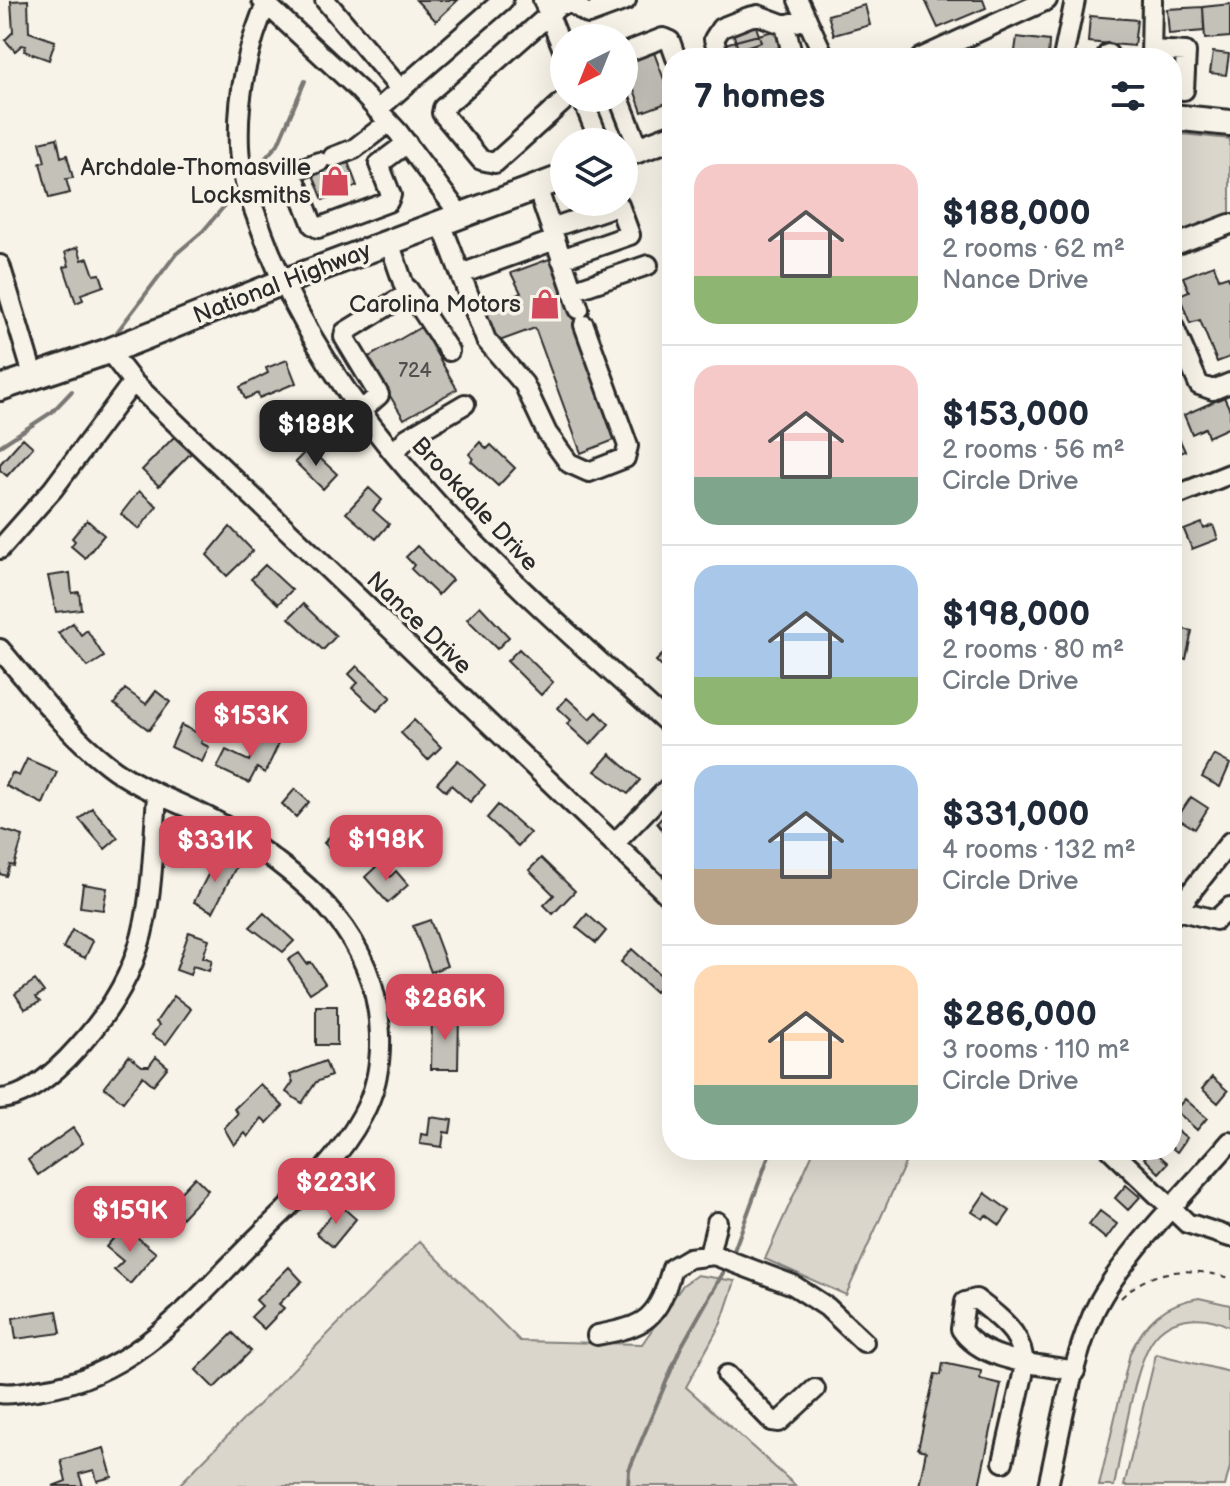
<!DOCTYPE html>
<html lang="en">
<head>
<meta charset="utf-8">
<style>
	:root { --surface:#fff; --page:#f2f2f3; --text:#1f2937; --muted:#747a83; --line:#e0e1e3; --accent:#d1495b }
	body { margin:0; font-family:"Balsamiq Sans",sans-serif; background:var(--page); color:var(--text); height:100vh; display:flex; flex-direction:column; font-size:30px; white-space:nowrap }
	* { box-sizing:border-box; margin:0 }
	p { font-size:26px; color:var(--muted) }
	.icon { flex:none; width:44px; height:44px; fill:none; stroke:currentColor; stroke-width:2; stroke-linecap:round; stroke-linejoin:round }
	.map { position:relative; flex:1; overflow:hidden }
	.drawer { position:absolute; left:662px; top:48px; width:520px; height:1112px; display:flex; flex-direction:column; background:var(--surface); border-radius:32px; box-shadow:0 8px 32px #0002 }
	.drawer>* { flex:none }
	.needle { width:52px; rotate:223deg }
	.buttons { position:absolute; left:550px; top:24px; display:grid; gap:16px }
	.buttons a { display:grid; place-items:center; width:88px; height:88px; border-radius:50%; background:var(--surface); box-shadow:0 8px 32px #0002; font-size:40px }
	.price { position:absolute; translate:-50% -68px; padding:0 18px; border-radius:16px; background:var(--accent); color:#fff; font-size:26px; line-height:52px; filter:drop-shadow(0 2px 4px #0008) }
	.price::after { content:''; position:absolute; left:50%; top:48px; width:24px; height:18px; margin-left:-12px; background:inherit; clip-path:polygon(0 0,100% 0,50% 100%) }
	.price.on { background:#222; color:#fff }
	ul { padding:0; list-style:none }
	li { display:flex; align-items:center; gap:24px; height:200px; padding:0 32px }
	li+li { border-top:2px solid var(--line) }
	li span { display:grid; place-items:center; flex:none; width:224px; height:160px; border-radius:24px; color:#555 }
	li>.icon { margin-inline-start:auto }
	span .icon { width:96px; height:96px; fill:#fffc; stroke-width:1 }
	li b { font-size:34px }
	h2 { display:flex; justify-content:space-between; align-items:center; height:96px; padding:0 32px; font-size:34px }
	.map>svg:first-child { display:block }
</style>
</head>
<body>
<div class="map">
<svg width="1230" height="1486" viewBox="0 0 1230 1486">
	<rect width="100%" height="100%" fill="#f7f3e8"/>
	<filter id="ink" filterUnits="userSpaceOnUse"><feTurbulence type="fractalNoise" baseFrequency=".0125" numOctaves="2"/><feDisplacementMap in="SourceGraphic" scale="16" xChannelSelector="R" yChannelSelector="G"/><feConvolveMatrix kernelMatrix="1 2 1 2 8 2 1 2 1" color-interpolation-filters="sRGB"/></filter>
	<g filter="url(#ink)">
		<path fill="#dad6cc" stroke="#82807c" stroke-width="2" d="M1172,133L1230,139V216L1172,238Z
			M814,1150H911L846,1295L765,1259Z
			M420,1241L520,1341L642,1344L683,1285L697,1275L735,1281L721,1323L686,1387L796,1486H178Z
			M1199,1298L1230,1305V1327C1203,1312 1165,1315 1149,1346C1133,1375 1122,1450 1114,1486H1099L1130,1353C1145,1322 1164,1303 1199,1298Z
			M1156,1354L1230,1372V1467L1225,1486H1124Z"/>
		<g fill="none" stroke-linecap="round" stroke-linejoin="round">
			<path stroke="#7a7874" stroke-width="4" d="M259,165L278,144L305,81
				M117,332L176,254L203,231L233,196
				M0,446L52,412L72,391
				M732,1256L771,1150
				M628,1486L629,1470L680,1349L728,1264"/>
		</g>
		<path fill="#c4c1b9" stroke="#2b2b2b" stroke-width="2" d="M28,0L29,32L55,41L49,60L24,51L26,46L22,45L15,51L5,40L13,32L11,1Z
			M416,0H458L436,21Z
			M925,0H983L986,8L938,28Z
			M1230,4V37L1205,39L1203,7Z
			M865,5L870,25L834,35L828,15Z
			M1203,7L1204,31L1169,34L1167,9Z
			M1090,16L1137,20L1134,46L1088,42Z
			M755,23L761,42L738,49L732,29Z
			M781,29L786,46L767,51L769,58H721L717,46Z
			M1017,37L1049,41L1048,58H1014Z
			M653,50L672,101L642,112L624,61Z
			M1213,52L1229,54L1226,75L1210,73Z
			M57,138L61,157L67,155L73,178L66,179L70,193L49,198L40,163L45,162L40,142Z
			M348,162L357,186L323,200L313,175Z
			M78,247L82,260L88,258L94,275L100,274L104,286L81,294L83,300L76,303L64,267L69,266L65,252Z
			M552,258L572,312L586,307L592,321L575,327L617,439L581,453L535,328L494,343L481,308L521,293L511,273Z
			M1214,265L1219,279L1228,276L1230,281V357L1217,362L1200,320L1190,323L1179,295L1189,291L1183,277Z
			M421,327L457,389L404,419L367,358Z
			M287,360L296,383L259,398L258,393L245,399L240,387L268,373L266,368Z
			M1224,397L1230,410V427L1208,437L1205,428L1192,434L1184,415Z
			M1177,434L1185,451L1172,457V437Z
			M174,437L191,453L159,486L142,470Z
			M23,438L33,447L7,476L0,470V464Z
			M480,442L487,449L491,445L515,468L498,486L471,461L473,459L469,454Z
			M309,448L337,474L323,489L295,462Z
			M369,488L382,500L373,510L389,524L376,539L346,513Z
			M139,491L157,506L139,529L121,514Z
			M87,520L104,535L85,558L71,546L75,541L72,538Z
			M1202,523L1204,529L1213,525L1218,539L1192,549L1184,530Z
			M230,527L253,551L227,576L207,555Z
			M417,546L452,580L438,595L411,569L414,565L406,557Z
			M265,565L292,590L278,604L251,579Z
			M70,573L72,593L79,592L81,609L56,612L48,576Z
			M303,604L336,636L323,650L289,618Z
			M480,606L509,637L497,649L467,619Z
			M73,623L81,635L87,630L104,657L88,667L58,633Z
			M1174,627L1192,631L1186,659L1172,656Z
			M670,647L672,649V677L656,661Z
			M519,649L553,682L541,695L507,661Z
			M357,666L391,697L377,711L352,688L358,683L349,674Z
			M125,689L146,704L156,691L170,702L149,730L114,704Z
			M567,698L590,719L597,712L609,724L590,745L567,724L571,720L558,708Z
			M414,720L441,747L428,760L401,733Z
			M181,725L204,736L201,743L209,747L202,762L171,747Z
			M264,731L281,739L265,773L257,768L249,783L217,768L226,750L249,761Z
			M610,754L640,780L628,794L595,771Z
			M1214,755L1230,764L1220,787L1202,777Z
			M27,759L57,772L43,804L6,786L12,773L19,776Z
			M458,760L485,785L470,802L451,785L446,791L437,783Z
			M295,789L309,802L296,817L282,804Z
			M1191,797L1208,808L1195,829L1177,818Z
			M498,805L530,833L518,846L487,818Z
			M92,808L118,838L105,849L79,819Z
			M668,811L672,815V842L657,823Z
			M338,827L356,843L341,859L324,843Z
			M0,829L23,836L14,866L10,865L6,876L0,874Z
			M217,857L236,867L213,912L194,902Z
			M541,858L575,891L553,914L544,905L554,895L529,870Z
			M379,864L390,877L396,871L408,885L388,903L365,877Z
			M83,884L107,888L103,910L80,907Z
			M264,913L294,941L283,952L250,927Z
			M587,914L606,931L596,943L576,927Z
			M430,920L447,966L431,972L413,926Z
			M72,930L93,941L85,958L63,948Z
			M189,932L209,939L203,957L212,960L209,971L193,966L190,975L176,970Z
			M632,949L666,980L655,992L621,962Z
			M299,953L307,964L311,962L325,983L310,993L288,960Z
			M35,980L44,992L36,997L40,1002L25,1009L15,994Z
			M174,996L191,1009L166,1044L152,1035L159,1025L156,1022Z
			M316,1006H337V1045H316Z
			M432,1015H459L458,1069H431Z
			M129,1056L142,1066H149L156,1057L168,1067L153,1085L143,1076L123,1102L104,1087Z
			M325,1061L331,1076L316,1082L302,1103L286,1092L293,1082L290,1075Z
			M1212,1077L1228,1091L1218,1103L1202,1089Z
			M260,1084L283,1106L267,1123L262,1118L248,1137L245,1133L234,1145L224,1128L238,1113L234,1109Z
			M1185,1099L1207,1118L1197,1130L1175,1110Z
			M430,1117L452,1120L450,1133L444,1132L442,1147L420,1144L421,1134L428,1135Z
			M1172,1126L1187,1138L1177,1152L1172,1148Z
			M73,1128L83,1143L38,1175L28,1160Z
			M1153,1150L1168,1163L1159,1173L1144,1158Z
			M195,1177L208,1190L175,1225L162,1212Z
			M1126,1185L1140,1197L1128,1210L1115,1198Z
			M985,1193L1010,1211L1000,1225L986,1215L983,1219L972,1212Z
			M340,1205L356,1219L333,1247L316,1233Z
			M1100,1211L1117,1224L1106,1239L1089,1225Z
			M124,1226L156,1253L130,1284L114,1270L123,1261L106,1247Z
			M289,1267L302,1281L279,1304L284,1308L264,1329L251,1317L262,1306L256,1300Z
			M57,1311L61,1333L16,1339L13,1318Z
			M233,1333L251,1351L214,1388L196,1370Z
			M943,1363L981,1371L980,1379L1001,1384L979,1486H919L926,1451L918,1449L935,1374L941,1375Z
			M104,1448L112,1477L97,1481L94,1470L79,1474L83,1486H53L66,1481L61,1460Z"/>
		<g fill="none" stroke-linecap="round" stroke-linejoin="round">
			<g stroke="#2b2b2b" stroke-width="24">
				<path id="minor" d="M262,0L358,89L398,132L461,216
					M268,0C247,45 237,97 239,147C240,177 253,206 263,234C339,438 516,585 672,727
					M325,0L400,89
					M543,0L564,52
					M798,0L825,58
					M785,25L793,58
					M1152,50L1186,52L1184,90L1172,89
					M624,53L663,38L670,41L676,58
					M719,58L714,39L721,28L749,17L758,15L785,25L807,19
					M921,58L1047,0
					M1063,58L1075,0
					M1108,58V54
					M1151,58L1152,0
					M567,98L495,163L481,160L442,113L443,108L560,5L571,3L588,14L626,0
					M582,98L600,142
					M619,98L639,149
					M377,110L503,0
					M333,157L354,149L389,122
					M292,172L319,162
					M537,187L579,309
					M248,190L292,172L313,225L318,228L388,202L391,195L379,164L407,143
					M441,223L486,340L524,384L547,433L569,463L589,472L625,458L628,446L584,325
					M551,228L619,205L630,235L561,259
					M1172,246L1230,224
					M0,265L33,375
					M461,274L555,240
					M408,289L449,351
					M572,291L648,265
					M1172,323L1199,385L1213,390L1230,383
					M133,382L672,899
					M361,411L379,395L344,337L345,332L407,294L389,242
					M394,453L407,438L465,404
					M1172,497L1230,474
					M0,549L53,489L133,382L109,351
					M0,649C34,689 66,732 107,764C146,795 195,806 236,833C311,882 377,938 380,1035C381,1063 376,1091 362,1116C333,1170 280,1213 238,1257C182,1315 126,1377 42,1389C28,1391 14,1395 0,1393
					M614,844L672,784
					M1177,910L1216,920L1230,907
					M1172,916L1230,842
					M0,1099C25,1098 50,1076 67,1059C153,970 149,911 157,795
					M1111,1150L1187,1223L1230,1237
					M709,1255L717,1222
					M597,1335C647,1326 658,1319 672,1268L689,1258L714,1255L793,1285L827,1307L864,1342
					M727,1375L772,1421L779,1422L815,1389
					M1003,1462L1023,1375C1028,1337 1004,1321 976,1299L965,1302L961,1329C982,1362 1039,1364 1075,1371
					M1048,1486C1061,1429 1070,1368 1093,1314C1117,1260 1190,1189 1230,1142"/>
			</g>
			<g stroke="#2b2b2b" stroke-width="30">
				<path id="major" d="M1172,117L1230,123
					M624,155L672,137
					M0,388L109,351L283,282L564,177"/>
			</g>
			<path stroke="#2b2b2b" stroke-width="2" stroke-dasharray="6 6" stroke-linecap="butt" d="M1121,1298C1152,1267 1190,1267 1230,1278"/>
			<use href="#minor" stroke="#f7f3e8" stroke-width="18"/>
			<use href="#major" stroke="#f7f3e8" stroke-width="24"/>
		</g>
	</g>
	<defs>
		<g id="shop-bare" transform="scale(2.4)"><path d="M-5-2.5h2.3a2.7 3.5 0 0 1 5.4 0H5L5.5 6h-11ZM-1.5-2.5h3a1.5 2.3 0 0 0-3 0Z" fill="#d1495b" stroke="#f7f3e8" stroke-width="2.5" paint-order="stroke"/></g>
	</defs>
	<g fill-rule="evenodd">
		<use href="#shop-bare" x="335" y="181"/>
		<use href="#shop-bare" x="545" y="304"/>
	</g>
	<g text-anchor="middle" dominant-baseline="central" stroke-width="7" stroke-linejoin="round" paint-order="stroke">
		<g font-size="20" fill="#51504e">
			<text x="415" y="371">724</text>
		</g>
		<g font-size="24" fill="#2b2b2b" stroke="#f7f3e8" text-anchor="end">
			<text x="311" y="167">Archdale-Thomasville<tspan x="311" dy="28">Locksmiths</tspan></text>
			<text x="521" y="304">Carolina Motors</text>
		</g>
		<g font-size="24" fill="#2b2b2b" stroke="#f7f3e8">
			<text transform="translate(282 283) rotate(-21)">National Highway</text>
			<text transform="translate(475 504) rotate(47)">Brookdale Drive</text>
			<text transform="translate(419 623) rotate(44)">Nance Drive</text>
		</g>
	</g>
</svg>
<div class="buttons">
<a><svg class="needle" viewBox="-14 -14 28 28"><path d="M0-13l5 13h-10z" fill="#e53935"/><path d="M0 13l5-13h-10z" fill="#747a83"/></svg></a>
<a><svg class="icon" aria-label="layers" viewBox="0 0 24 24"><path d="M12 4l9 5-9 5-9-5zM3 14l9 5 9-5"/></svg></a>
</div>
<b class="price on" style="left:316px;top:468px">$188K</b>
<b class="price" style="left:251px;top:759px">$153K</b>
<b class="price" style="left:386px;top:883px">$198K</b>
<b class="price" style="left:215px;top:884px">$331K</b>
<b class="price" style="left:445px;top:1042px">$286K</b>
<b class="price" style="left:336px;top:1226px">$223K</b>
<b class="price" style="left:130px;top:1254px">$159K</b>
<section class="drawer">
<h2>7 homes<svg class="icon" aria-label="filters" viewBox="0 0 24 24"><path d="M4 7h16M4 17h16"/><circle cx="9" cy="7" r="2"/><circle cx="15" cy="17" r="2"/></svg></h2>
<ul>
<li><span style="background:linear-gradient(#f6c9c9 70%,#8fb573 0)"><svg class="icon" aria-label="home" viewBox="0 0 24 24"><path d="M3 11l9-7 9 7M6 9v11h12V9"/></svg></span><div><b>$188,000</b><p>2 rooms · 62 m²</p><p>Nance Drive</p></div></li>
<li><span style="background:linear-gradient(#f6c9c9 70%,#7fa58c 0)"><svg class="icon" aria-label="home" viewBox="0 0 24 24"><path d="M3 11l9-7 9 7M6 9v11h12V9"/></svg></span><div><b>$153,000</b><p>2 rooms · 56 m²</p><p>Circle Drive</p></div></li>
<li><span style="background:linear-gradient(#a9c7e8 70%,#8fb573 0)"><svg class="icon" aria-label="home" viewBox="0 0 24 24"><path d="M3 11l9-7 9 7M6 9v11h12V9"/></svg></span><div><b>$198,000</b><p>2 rooms · 80 m²</p><p>Circle Drive</p></div></li>
<li><span style="background:linear-gradient(#a9c7e8 65%,#b9a48a 0)"><svg class="icon" aria-label="home" viewBox="0 0 24 24"><path d="M3 11l9-7 9 7M6 9v11h12V9"/></svg></span><div><b>$331,000</b><p>4 rooms · 132 m²</p><p>Circle Drive</p></div></li>
<li><span style="background:linear-gradient(#ffd9b3 75%,#7fa58c 0)"><svg class="icon" aria-label="home" viewBox="0 0 24 24"><path d="M3 11l9-7 9 7M6 9v11h12V9"/></svg></span><div><b>$286,000</b><p>3 rooms · 110 m²</p><p>Circle Drive</p></div></li>
</ul>
</section>
</div>
</body>
</html>
